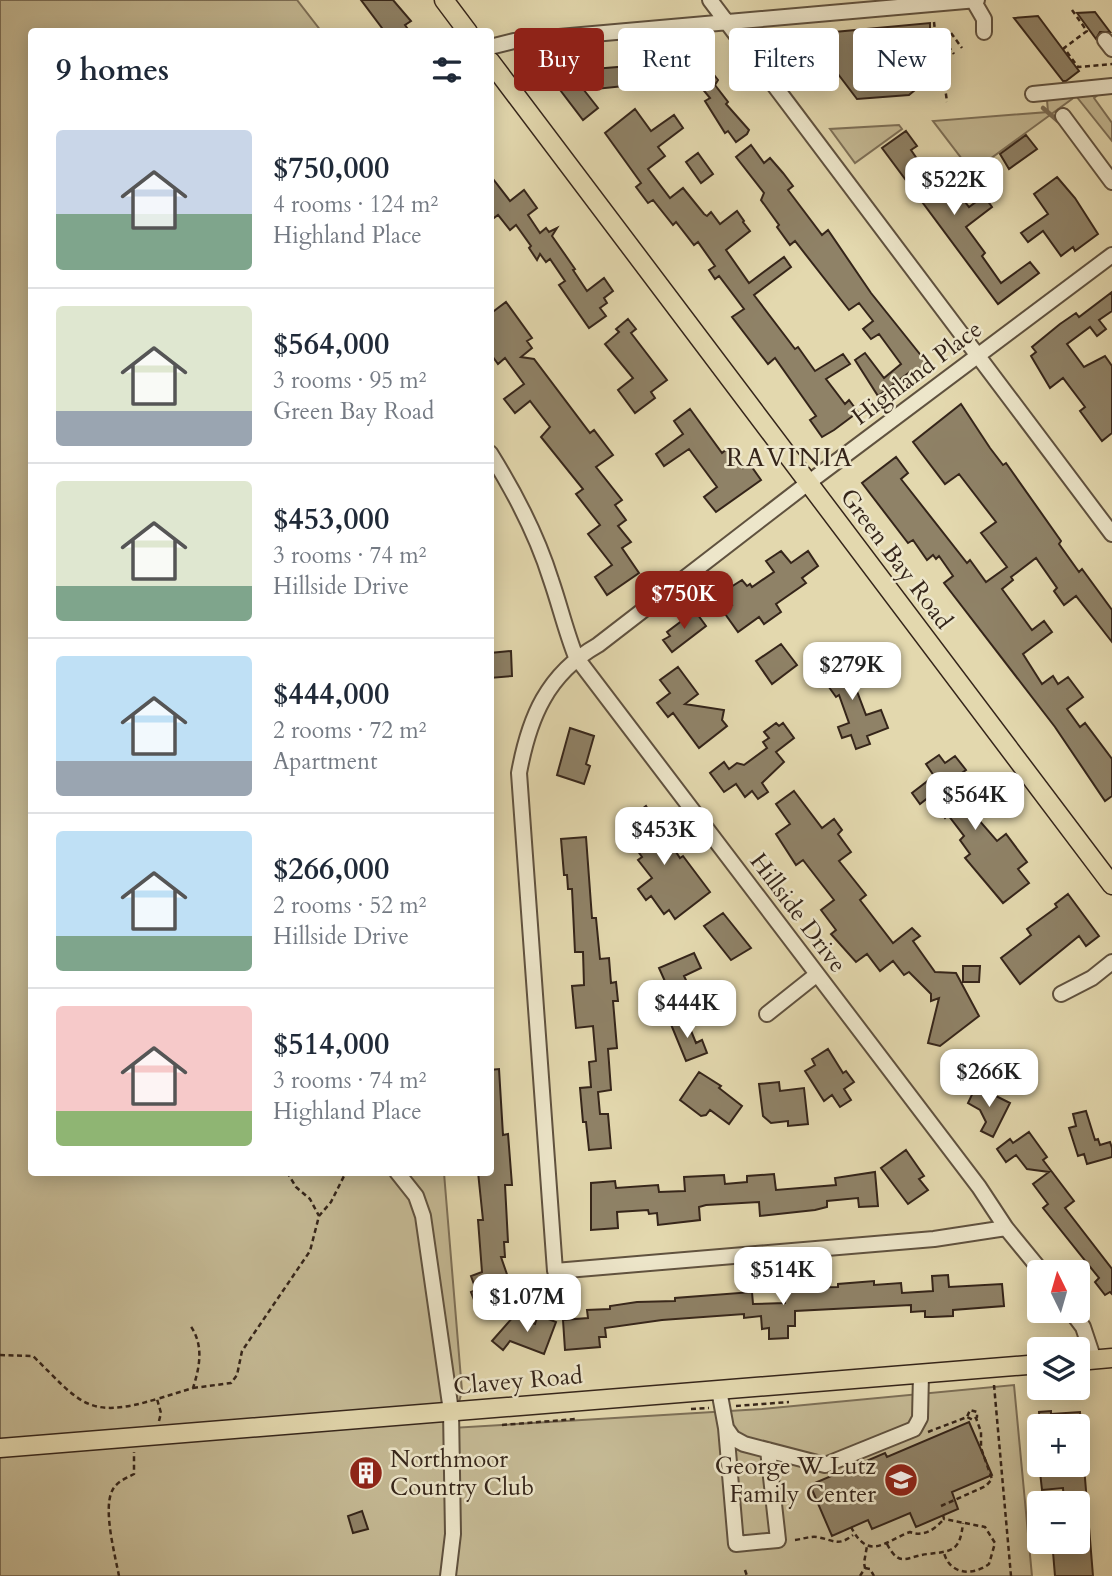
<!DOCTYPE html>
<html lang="en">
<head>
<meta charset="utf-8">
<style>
	:root { --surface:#fff; --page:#f2f2f3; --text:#1f2937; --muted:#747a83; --line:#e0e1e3; --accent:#8f2418 }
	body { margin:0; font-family:Cardo,serif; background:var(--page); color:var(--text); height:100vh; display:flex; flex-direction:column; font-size:26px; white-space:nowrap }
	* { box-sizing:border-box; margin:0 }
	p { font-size:23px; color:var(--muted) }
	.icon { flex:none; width:38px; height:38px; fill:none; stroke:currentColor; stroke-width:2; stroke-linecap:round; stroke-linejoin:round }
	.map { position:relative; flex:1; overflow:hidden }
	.side { position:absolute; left:28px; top:28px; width:466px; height:1148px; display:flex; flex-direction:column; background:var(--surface); border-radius:7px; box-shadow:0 4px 18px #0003 }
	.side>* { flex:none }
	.hud { position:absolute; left:514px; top:28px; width:492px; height:63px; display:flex; gap:14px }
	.needle { width:46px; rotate:355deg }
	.controls { position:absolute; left:1027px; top:1260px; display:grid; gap:14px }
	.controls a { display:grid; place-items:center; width:63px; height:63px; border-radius:7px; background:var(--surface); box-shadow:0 4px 18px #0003; font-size:35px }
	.price { position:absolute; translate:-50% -60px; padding:0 16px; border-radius:14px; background:#fff; color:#222; font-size:23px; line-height:46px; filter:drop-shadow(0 2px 4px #0008) }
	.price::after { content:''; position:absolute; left:50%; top:42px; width:21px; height:16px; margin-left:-10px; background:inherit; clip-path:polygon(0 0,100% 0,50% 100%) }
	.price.on { background:var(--accent); color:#fff }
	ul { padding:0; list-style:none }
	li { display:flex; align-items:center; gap:21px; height:175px; padding:0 28px }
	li+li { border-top:2px solid var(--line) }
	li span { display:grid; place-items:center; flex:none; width:196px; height:140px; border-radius:7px; color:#555 }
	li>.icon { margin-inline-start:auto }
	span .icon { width:84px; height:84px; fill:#fffc; stroke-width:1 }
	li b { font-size:30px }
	h2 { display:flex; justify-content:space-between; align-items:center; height:84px; padding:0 28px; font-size:30px }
	.chip { padding:0 24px; border-radius:7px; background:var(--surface); box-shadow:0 4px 18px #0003; font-size:24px; line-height:63px }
	.chip.on { background:var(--accent); color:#fff }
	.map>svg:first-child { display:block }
</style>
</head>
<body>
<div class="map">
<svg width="1112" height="1576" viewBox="0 0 1112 1576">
	<rect width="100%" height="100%" fill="#e3d8ae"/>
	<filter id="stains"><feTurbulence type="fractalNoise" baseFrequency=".00286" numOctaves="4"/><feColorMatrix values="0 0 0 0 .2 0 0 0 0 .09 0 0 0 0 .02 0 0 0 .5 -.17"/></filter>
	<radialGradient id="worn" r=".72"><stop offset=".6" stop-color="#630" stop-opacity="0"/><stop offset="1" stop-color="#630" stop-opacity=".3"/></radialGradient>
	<path fill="#c5ba95" stroke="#7d7058" stroke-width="2" d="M0,0H297L321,31L32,32V1172L444,1173L462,1391L452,1428L762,1409L1014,1385L1032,1576H0Z
		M1104,90L1094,98L1112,123V141L1076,96Z
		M1068,93L1072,99L972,172L933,121L1048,112L1047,100Z
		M899,125L902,129L855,163L830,129Z"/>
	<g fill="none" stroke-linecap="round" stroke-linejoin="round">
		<path stroke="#7a6c55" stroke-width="4.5" d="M1043,108L1058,121"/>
	</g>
	<path fill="#8f8267" stroke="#35251a" stroke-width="2" d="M361,0H393L411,21L405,25L410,32H385Z
		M1095,12L1110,32H1100L1096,39L1077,13Z
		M1038,16L1079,71L1066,81H1063L1014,18Z
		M930,23V49L925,50L928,84L921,85L909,95L857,99L819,49L814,50L813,34Z
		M682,61L689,70L699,62L701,64L704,62L718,80L715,85L728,102L726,104L749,130L747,134L736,142L728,131L725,133L705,101L710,98L692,76L686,80L653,84Z
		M641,65L643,84L596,89L594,69Z
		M569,71L598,108L583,120L554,82Z
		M635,109L651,131L674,115L683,128L658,147L665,156L648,169L670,198L683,188L704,214L707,216L711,212L720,224L737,211L744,221L743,222L750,231L726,250L749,283L784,257L791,267L754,295L795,349L798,347L815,371L843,354L850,364L826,379L845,404L849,400L858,412L834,430L822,437L810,420L816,416L775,358L768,364L732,317L744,309L719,276L715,279L709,270L715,266L698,242L694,245L676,222L673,225L653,200L648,203L636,187L641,183L605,133Z
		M906,131L917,146L911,150L931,179L938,173L956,197L959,194L969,207L984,196L992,207L966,227L985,253L982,256L1001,283L1030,262L1039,273L998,304L882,148Z
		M1026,135L1037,149L1009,169L1000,154Z
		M751,145L764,163L770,158L783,173L793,186L788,190L822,235L828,230L871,293L927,363L913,373L911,371L878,396L855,360L865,353L884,378L901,364L879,334L871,339L863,329L873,321L859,303L849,310L795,241L790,245L777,227L779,225L761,200L764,193L736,157Z
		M698,153L713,174L701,183L686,162Z
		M490,175L510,201L524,190L537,208L528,215L540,233L546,228L549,232L557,228L552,236L575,269L573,270L587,291L604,278L613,291L604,298L607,303L600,308L606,316L589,328L559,285L565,281L550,259L546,262L540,254L537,260L529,248L531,246L516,225L510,230L498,215L490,221Z
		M1057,177L1075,198L1098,234L1075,251L1073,247L1061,256L1043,231L1028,242L1021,233L1048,214L1034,194Z
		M1112,292V311L1099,320L1106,329L1097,336L1090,327L1067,344L1084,367L1105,356L1112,366V433L1102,441L1080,411L1085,407L1063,378L1050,388L1031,356L1036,352L1032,347L1060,324L1076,313L1079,317Z
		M506,302L532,338L527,341L532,348L521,357L534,359L590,433L594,430L613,455L596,467L622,500L615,505L626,520L618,526L631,542L622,548L639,573L607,595L595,577L612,565L588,534L600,525L576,494L583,489L541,437L550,427L530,401L515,413L504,399L524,384L505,358L498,364L490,353V314Z
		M628,319L636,329L631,333L667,380L651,392L655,398L635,413L618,390L633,378L605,344L619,332L616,329Z
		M961,404L990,448L1003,465L1006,463L1061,541L1059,544L1079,572L1082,569L1112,610V642L1076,596L1064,605L1054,591L1057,588L1036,558L1011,577L1013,580L1002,589L1032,630L1044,621L1052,632L1023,654L1042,684L1053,676L1058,684L1068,677L1083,697L1067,709L1080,727L1085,723L1112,759V796L1105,801L1055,727L944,583L953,576L939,556L936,559L933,555L927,560L913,540L908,543L862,483L896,457L908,473L901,479L967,563L970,560L986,582L1007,567L981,533L996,522L959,474L945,484L913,442Z
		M690,409L722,453L728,448L743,468L749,463L761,480L716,512L704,497L717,487L689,449L664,466L656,454L683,434L674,421Z
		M781,551L791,563L808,551L818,566L802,578L806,583L776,604L781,612L764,624L759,617L738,632L723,611L732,605L723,592L742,580L747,586L750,584L752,587L774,572L766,561Z
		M695,611L706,626L672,652L663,640L670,636L667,632Z
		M781,644L797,665L772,684L756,661Z
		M511,651L512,676L490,678V653Z
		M834,656L845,672L858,662L868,676L855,686L866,715L881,710L888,728L867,736L870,744L856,749L851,735L842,738L838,727L849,723L839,695L836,697L816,669Z
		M678,667L698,694L685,704L724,710L722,720L727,726L699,748L673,713L668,717L657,703L670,693L660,680Z
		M776,723L779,726L783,723L794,738L776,752L784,762L762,783L768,792L758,799L752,791L745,797L736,784L724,792L710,773L724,762L729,769L737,763L744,765L767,748L763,742L769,738L764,732Z
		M570,728L594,736L586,764L590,766L584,784L557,775Z
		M939,755L945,763L955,756L966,770L949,782L964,803L997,841L1006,834L1027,862L1018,869L1029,883L1003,903L965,858L970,854L960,840L964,836L948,815L945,818L929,797L920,804L912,793L934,776L926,764Z
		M794,791L822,828L834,819L842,830L838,834L851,852L839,861L866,895L860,900L893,943L912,928L920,936L913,941L935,972L956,973L979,1016L940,1046L928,1043L939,998L931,1001V994L909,972L904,975L893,961L880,971L867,954L856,962L831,934L836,930L821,910L834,900L803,860L796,865L776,834L790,824L776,804Z
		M646,806L680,858L683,856L710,892L675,919L669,910L664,914L651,896L646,900L638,889L652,878L638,860L642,857L625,833L630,829L625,822Z
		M586,837L592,918H596L600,959L609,958L611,983L616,982L618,1001H613L617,1048L608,1049L611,1090L598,1092L600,1114H608L611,1148L589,1150L586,1122H583L580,1088L591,1087L589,1062L596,1061L593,1026L576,1028L572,986L584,985L583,952H575L572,889H568L567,875H564L561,839Z
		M1068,894L1099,936L1086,946L1079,936L1020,984L1001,958L1031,935L1027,929L1057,907L1055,904Z
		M723,913L751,948L731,960L704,926Z
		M694,953L701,968L684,976L694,997L676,1006L659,968Z
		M963,966H980L979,982H963Z
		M685,1016L696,1043L702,1040L707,1053L686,1061L670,1022Z
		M828,1049L843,1073L846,1071L854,1082L844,1089L851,1100L840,1107L832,1095L824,1101L805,1071L815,1065L812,1059Z
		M499,1069L503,1135L508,1134L512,1185H505L508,1242H504L505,1257H501L510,1283L496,1288L504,1311L485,1317L480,1303L476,1305L471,1292L476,1290L471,1276L482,1272L478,1220H483L478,1172H490V1070Z
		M699,1072L721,1086L719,1088L742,1106L729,1124L710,1110L706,1115L701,1116L680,1100Z
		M779,1082L780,1091L804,1088L808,1124L788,1126V1121L771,1123L763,1116L759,1084Z
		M976,1086L1010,1103L993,1137L981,1131L986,1122L980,1110L968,1103Z
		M1086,1111L1095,1140L1098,1139L1100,1145L1110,1142L1112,1148V1157L1087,1164L1084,1154L1078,1156L1069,1128L1076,1126L1073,1114Z
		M1029,1132L1047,1157L1043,1160L1074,1201L1065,1208L1112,1269V1294L1110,1292L1105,1295L1095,1282L1099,1278L1043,1208L1048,1204L1033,1184L1049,1172L1027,1169L1016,1155L1006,1162L997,1149L1010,1139L1013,1143Z
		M906,1150L924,1176L919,1179L928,1190L908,1204L881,1168Z
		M875,1172L878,1206L859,1207L858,1198L827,1201V1207L815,1210L760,1216L759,1202L706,1205L699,1207L700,1220L658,1225L657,1213L649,1214L648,1210L617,1212L618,1228L591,1230V1183L615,1181L616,1188L658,1185L659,1192L685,1191L684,1177L724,1175L725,1184L747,1182V1176L774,1174L776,1190L836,1185L835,1178Z
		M948,1275L949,1287L1002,1284L1004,1306L953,1310V1316L932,1317H925V1311L911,1312V1305L795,1311V1326H788V1338L769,1339V1328L762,1329L761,1316L744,1318V1314L662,1320L605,1328L606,1337H599L600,1347L565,1350L563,1320L588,1318L587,1310L610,1309V1306L637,1302L675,1301V1298L752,1292L753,1304L785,1303V1288L838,1287V1284L874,1281V1285L901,1283L902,1293L933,1291L932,1276Z
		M538,1315L556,1322L544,1354L510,1341L503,1350L492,1341L514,1316L535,1324Z
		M1051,1411V1414L1080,1412L1081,1426H1040L1039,1412Z
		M969,1422L992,1475L952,1492L958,1509L916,1527L910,1513L872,1529L868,1520L832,1536L810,1485L885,1453L887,1457Z
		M375,1462L378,1479L356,1483L353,1466Z
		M1048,1465L1084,1466L1093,1576H1055L1053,1552L1078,1549V1503H1064L1063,1488L1042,1490L1040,1472L1049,1471Z
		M362,1511L368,1529L353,1533L348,1516Z"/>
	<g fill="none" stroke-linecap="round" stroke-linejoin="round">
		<g stroke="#60523f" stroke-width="18">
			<path id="minor" d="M710,0L1112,534
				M973,0L984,19V32
				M1105,40L1112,49
				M490,47L514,41L977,0
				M1033,94L1112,86
				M1063,116L1112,182
				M490,453C515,493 537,535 551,580C560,606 566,632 576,657L979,1187L1006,1228L1042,1272
				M1061,994L1092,978L1112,962
				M767,1014L816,975
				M397,1172L416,1196L423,1216L451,1411L453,1534L448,1576
				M1006,1228L934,1239L555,1271L519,773C529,718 547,674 598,645L808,483L1112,255
				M1071,1311L1083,1327L1094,1360
				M719,1390L726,1428L736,1544L778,1540L768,1450
				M726,1428L733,1438L744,1444L825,1465L914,1429L920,1418L921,1374"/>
		</g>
		<g stroke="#35251a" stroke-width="21">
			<path id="major" d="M444,0L468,32
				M490,61L1112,885
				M1078,1361L1112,1358
				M0,1448L1040,1364"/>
		</g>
		<path stroke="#35251a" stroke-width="2.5" stroke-dasharray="5 3.5" stroke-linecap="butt" d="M1072,10L1087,31L1064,48L1078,67L1112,64
			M934,22L936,40L932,43L938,53L928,62L945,87L947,102
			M809,33L811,50
			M951,33L962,48
			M943,39L954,54
			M772,52L777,45
			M287,1172L296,1187L310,1199L319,1216
			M0,1355L33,1356C81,1403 87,1420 157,1399
			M994,1385L1011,1576
			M193,1388L231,1383L237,1375L242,1351L310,1251L319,1216L331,1202L346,1172
			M736,1406L789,1402
			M691,1409L709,1408
			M159,1421L161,1413L157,1399L193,1388C200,1366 204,1345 190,1325
			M502,1425L576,1419
			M928,1432L967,1417L970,1410L977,1412V1417L973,1420L967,1417
			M941,1506L986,1486L992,1479L981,1448V1432L976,1418
			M943,1515L944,1519L985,1527L995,1543L989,1564C973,1576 950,1575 944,1553
			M851,1527C869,1562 885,1541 910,1532C924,1537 934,1530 944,1519
			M795,1540C803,1539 810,1536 817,1537C834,1540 838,1547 853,1535
			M887,1544C900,1569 907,1556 928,1554C952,1551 960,1552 963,1523
			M865,1568L870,1569L874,1576
			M745,1570L747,1576
			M119,1576C115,1555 103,1510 112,1491C116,1482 126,1478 134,1474V1452
			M860,1576L865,1568L864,1563L867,1546"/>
		<use href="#minor" stroke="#ede6ca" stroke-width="14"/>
		<use href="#major" stroke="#e3d8ae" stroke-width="18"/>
	</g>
	<defs>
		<g id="building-disc" transform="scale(1.75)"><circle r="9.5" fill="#8f2418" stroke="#ede6ca"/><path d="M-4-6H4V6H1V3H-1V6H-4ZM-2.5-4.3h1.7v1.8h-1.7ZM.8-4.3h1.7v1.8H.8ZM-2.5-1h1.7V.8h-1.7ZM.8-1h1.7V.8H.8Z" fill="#fff"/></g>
		<g id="school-disc" transform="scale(1.75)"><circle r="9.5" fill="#8f2418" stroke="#ede6ca"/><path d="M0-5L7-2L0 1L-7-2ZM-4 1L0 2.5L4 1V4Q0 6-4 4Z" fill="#fff"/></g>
	</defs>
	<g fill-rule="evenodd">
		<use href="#building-disc" x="366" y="1473"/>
		<use href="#school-disc" x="901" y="1480"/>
	</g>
	<g text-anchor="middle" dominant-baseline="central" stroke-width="5" stroke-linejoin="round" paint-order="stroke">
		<g font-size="24" fill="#35251a" stroke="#ede6ca">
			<text transform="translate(917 373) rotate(-37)">Highland Place</text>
			<text transform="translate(896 559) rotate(53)">Green Bay Road</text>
			<text transform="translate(798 913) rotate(53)">Hillside Drive</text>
			<text transform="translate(518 1381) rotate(-5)">Clavey Road</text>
		</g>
		<g font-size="24" fill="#35251a" stroke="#ede6ca" text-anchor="start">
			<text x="390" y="1459">Northmoor<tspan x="390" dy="28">Country Club</tspan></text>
			<text x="876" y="1466" text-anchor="end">George W Lutz<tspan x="876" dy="28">Family Center</tspan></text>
		</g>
		<g font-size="26" letter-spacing="2" fill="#35251a" stroke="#ede6ca">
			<text x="790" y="457">RAVINIA</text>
		</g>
	</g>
	<rect width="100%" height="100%" filter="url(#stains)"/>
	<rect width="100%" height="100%" fill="url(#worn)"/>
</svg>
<div class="controls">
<a><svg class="needle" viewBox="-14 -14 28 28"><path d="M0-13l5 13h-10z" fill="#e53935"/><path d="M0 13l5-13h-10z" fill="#747a83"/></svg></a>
<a><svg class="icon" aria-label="layers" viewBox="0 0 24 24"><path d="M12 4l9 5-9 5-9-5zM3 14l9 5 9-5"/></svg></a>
<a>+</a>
<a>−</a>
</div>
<b class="price" style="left:954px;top:217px">$522K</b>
<b class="price on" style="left:684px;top:631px">$750K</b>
<b class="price" style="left:852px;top:702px">$279K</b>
<b class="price" style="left:975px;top:832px">$564K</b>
<b class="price" style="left:664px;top:867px">$453K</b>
<b class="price" style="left:687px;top:1040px">$444K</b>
<b class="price" style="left:989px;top:1109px">$266K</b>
<b class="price" style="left:783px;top:1307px">$514K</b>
<b class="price" style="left:527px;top:1334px">$1.07M</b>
<div class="hud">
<a class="chip on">Buy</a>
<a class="chip">Rent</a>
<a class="chip">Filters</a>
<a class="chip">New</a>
</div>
<section class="side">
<h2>9 homes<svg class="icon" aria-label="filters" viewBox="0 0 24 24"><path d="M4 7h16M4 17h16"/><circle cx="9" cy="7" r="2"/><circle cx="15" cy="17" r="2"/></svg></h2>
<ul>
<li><span style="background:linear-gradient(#c9d6e8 60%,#7fa58c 0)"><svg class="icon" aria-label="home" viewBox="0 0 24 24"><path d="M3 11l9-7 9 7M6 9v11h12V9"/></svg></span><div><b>$750,000</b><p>4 rooms · 124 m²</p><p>Highland Place</p></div></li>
<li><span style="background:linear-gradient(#dfe7d0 75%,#9aa5b1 0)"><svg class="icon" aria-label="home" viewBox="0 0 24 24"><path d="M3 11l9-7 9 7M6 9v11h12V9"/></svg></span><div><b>$564,000</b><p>3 rooms · 95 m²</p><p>Green Bay Road</p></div></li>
<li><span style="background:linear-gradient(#dfe7d0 75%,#7fa58c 0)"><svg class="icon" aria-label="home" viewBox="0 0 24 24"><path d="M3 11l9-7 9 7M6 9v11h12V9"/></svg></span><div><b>$453,000</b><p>3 rooms · 74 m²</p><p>Hillside Drive</p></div></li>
<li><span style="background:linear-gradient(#bfe0f5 75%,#9aa5b1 0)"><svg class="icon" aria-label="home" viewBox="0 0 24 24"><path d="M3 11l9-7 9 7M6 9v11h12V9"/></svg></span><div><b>$444,000</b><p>2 rooms · 72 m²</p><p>Apartment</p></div></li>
<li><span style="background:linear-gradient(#bfe0f5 75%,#7fa58c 0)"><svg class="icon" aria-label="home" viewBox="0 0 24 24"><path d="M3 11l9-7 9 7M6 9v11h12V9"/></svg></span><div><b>$266,000</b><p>2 rooms · 52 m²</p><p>Hillside Drive</p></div></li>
<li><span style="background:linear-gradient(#f6c9c9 75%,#8fb573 0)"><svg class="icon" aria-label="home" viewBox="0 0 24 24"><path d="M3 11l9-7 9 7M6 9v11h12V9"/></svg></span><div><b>$514,000</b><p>3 rooms · 74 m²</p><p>Highland Place</p></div></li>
</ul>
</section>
</div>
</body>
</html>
